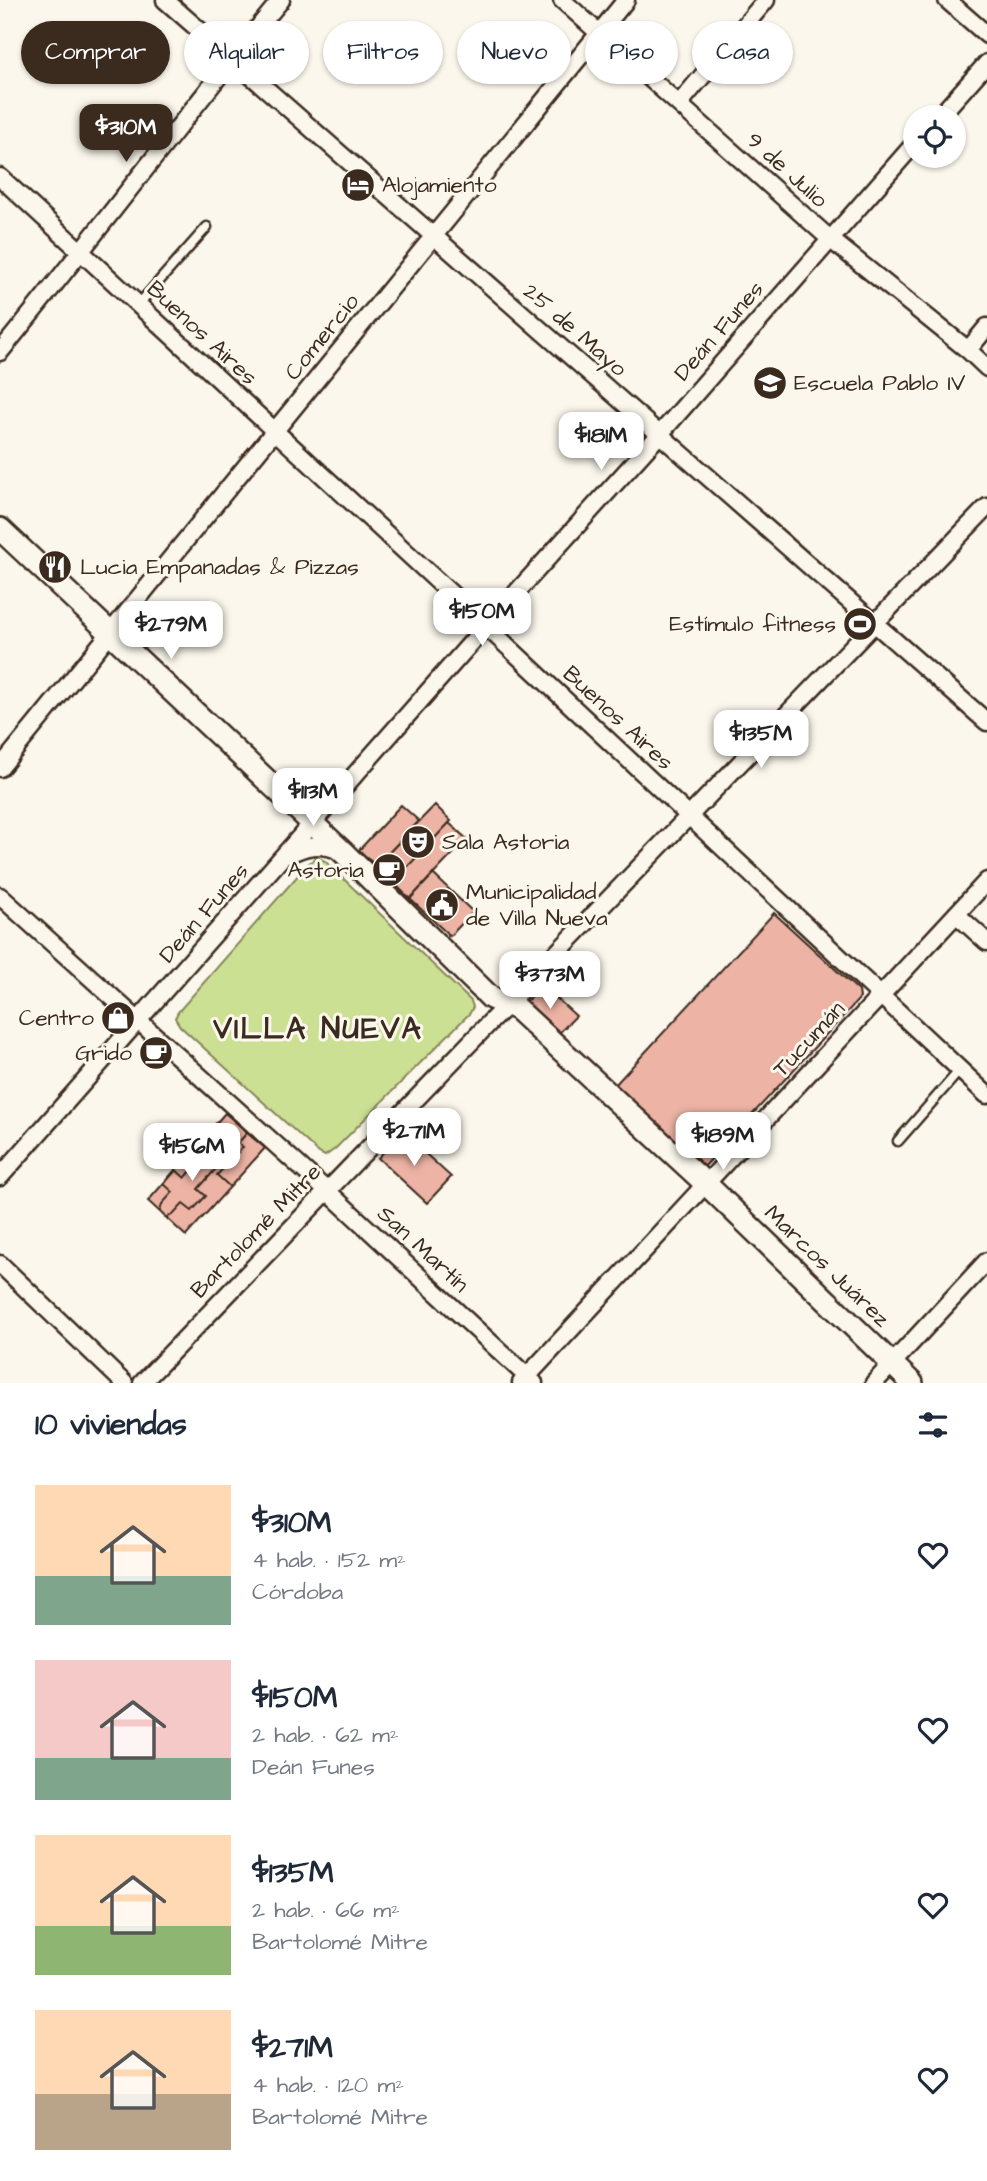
<!DOCTYPE html>
<html lang="es">
<head>
<meta charset="utf-8">
<style>
	:root { --surface:#fff; --page:#f6f6f7; --text:#1f2937; --muted:#747a83; --accent:#3b2a1e }
	body { margin:0; font-family:"Architects Daughter",sans-serif; background:var(--page); color:var(--text); height:100vh; display:flex; flex-direction:column; font-size:26px; white-space:nowrap }
	* { box-sizing:border-box; margin:0 }
	p { font-size:23px; color:var(--muted) }
	.icon { flex:none; width:38px; height:38px; fill:none; stroke:currentColor; stroke-width:2; stroke-linecap:round; stroke-linejoin:round }
	.map { position:relative; height:1383px; overflow:hidden }
	.details { display:flex; flex-direction:column; background:var(--surface); flex:1 }
	.details>* { flex:none }
	.banner { position:absolute; left:21px; top:21px; width:945px; height:63px; display:flex; gap:14px }
	.tools { position:absolute; left:903px; top:105px; display:grid; gap:14px }
	.tools a { display:grid; place-items:center; width:63px; height:63px; border-radius:50%; background:var(--surface); box-shadow:0 2px 5px #0004; font-size:35px }
	.price { position:absolute; translate:-50% -60px; padding:0 16px; border-radius:14px; background:#fff; color:#222; font-size:23px; line-height:46px; filter:drop-shadow(0 2px 4px #0008) }
	.price::after { content:''; position:absolute; left:50%; top:42px; width:21px; height:16px; margin-left:-10px; background:inherit; clip-path:polygon(0 0,100% 0,50% 100%) }
	.price.selected { background:var(--accent); color:#fff }
	ul { padding:0; list-style:none }
	li { display:flex; align-items:center; gap:21px; height:175px; padding:0 35px }
	li span { display:grid; place-items:center; flex:none; width:196px; height:140px; border-radius:0px; color:#555 }
	li>.icon { margin-inline-start:auto }
	span .icon { width:84px; height:84px; fill:#fffc; stroke-width:1 }
	li b { font-size:30px }
	h2 { display:flex; justify-content:space-between; align-items:center; height:84px; padding:0 35px; font-size:30px }
	.tag { padding:0 24px; border-radius:32px; background:var(--surface); box-shadow:0 2px 5px #0004; font-size:24px; line-height:63px }
	.tag.selected { background:var(--accent); color:#fff }
	.map>svg:first-child { display:block }
</style>
</head>
<body>
<div class="map">
<svg width="987" height="1383" viewBox="0 0 987 1383">
	<rect width="100%" height="100%" fill="#fbf7ec"/>
	<filter id="ink" filterUnits="userSpaceOnUse"><feTurbulence type="fractalNoise" baseFrequency=".0143" numOctaves="2"/><feDisplacementMap in="SourceGraphic" scale="14" xChannelSelector="R" yChannelSelector="G"/><feConvolveMatrix kernelMatrix="1 2 1 2 8 2 1 2 1" color-interpolation-filters="sRGB"/></filter>
	<g filter="url(#ink)">
		<path fill="#cce094" stroke="#848559" stroke-width="2" d="M317,857L325,861L471,1001L473,1007L470,1013L335,1149L325,1156L319,1153L180,1026L175,1018L178,1012L308,864Z"/>
		<path fill="#edb4a5" stroke="#3b2a1e" stroke-width="2" d="M401,805L419,821L376,866L359,850Z
			M435,805L451,821L393,882L376,866Z
			M449,823L467,839L410,899L393,882Z
			M433,874L473,912L450,936L410,899Z
			M774,913L859,991L860,998L703,1168L614,1086Z
			M542,985L576,1016L556,1036L527,1009V1001Z
			M225,1113L265,1148L186,1236L148,1201Z
			M402,1132L451,1177L427,1203L378,1158Z
			M247,1133L265,1148L230,1187L217,1175L243,1147L238,1143Z
			M216,1143L229,1154L198,1189L206,1196L192,1211L183,1204L174,1214L166,1218L160,1212L162,1204L173,1192L164,1184L176,1170L185,1178Z"/>
		<g fill="none" stroke-linecap="round" stroke-linejoin="round">
			<g stroke="#3b2a1e" stroke-width="13">
				<path id="lane" d="M138,305L207,227
					M898,1141L960,1070"/>
			</g>
			<g stroke="#3b2a1e" stroke-width="21">
				<path id="street" d="M165,0L987,722
					M562,0L830,239L968,350L987,368
					M947,0L987,35
					M679,104L766,0
					M939,117L987,63
					M0,177L486,626L987,1095
					M968,350L987,327
					M0,352C95,236 185,115 281,0
					M0,768L626,0
					M288,855C305,845 321,843 340,851
					M0,896L326,1190L534,1383
					M956,914L987,942
					M0,1177L486,626L660,434L915,143
					M0,1264L124,1383
					M142,1383C422,1090 706,800 987,507
					M521,1383L987,881
					M874,1383L987,1261"/>
			</g>
			<g stroke="#3b2a1e" stroke-width="26">
				<path id="secondary" d="M0,529L345,854L491,998L517,1009L705,1183L912,1383"/>
			</g>
			<use href="#lane" stroke="#fbf7ec" stroke-width="8"/>
			<use href="#street" stroke="#fbf7ec" stroke-width="16"/>
			<use href="#secondary" stroke="#fbf7ec" stroke-width="21"/>
		</g>
	</g>
	<defs>
		<g id="hotel-disc" transform="scale(1.75)"><circle r="9.5" fill="#3b2a1e" stroke="#fbf7ec"/><path d="M-6-4.5h1.5V1H6V5H4.5V3h-9V5H-6ZM-4 0a1.8 1.8 0 1 1 3.6 0ZM.5 0V-2.5h3Q6-2.5 6 0Z" fill="#fff"/></g>
		<g id="school-disc" transform="scale(1.75)"><circle r="9.5" fill="#3b2a1e" stroke="#fbf7ec"/><path d="M0-5L7-2L0 1L-7-2ZM-4 1L0 2.5L4 1V4Q0 6-4 4Z" fill="#fff"/></g>
		<g id="restaurant-disc" transform="scale(1.75)"><circle r="9.5" fill="#3b2a1e" stroke="#fbf7ec"/><path d="M-5-6h1v4h1v-4h1v4h1v-4h1v5L-1.5 .5V6h-2V.5L-5-1ZM5-6V6H3V1.5H1.5Q1.5-4 5-6Z" fill="#fff"/></g>
		<g id="stadium-disc" transform="scale(1.75)"><circle r="9.5" fill="#3b2a1e" stroke="#fbf7ec"/><path d="M0-5a6.5 5 0 1 0 0 10a6.5 5 0 1 0 0-10ZM-3.5-1.8h7v3.6h-7Z" fill="#fff"/></g>
		<g id="theatre-disc" transform="scale(1.75)"><circle r="9.5" fill="#3b2a1e" stroke="#fbf7ec"/><path d="M-5-5.5Q0-4 5-5.5V0Q5 5 0 6Q-5 5-5 0ZM-3.3-2.5H-1v1.5H-3.3ZM1-2.5H3.3v1.5H1ZM-2.8 1Q0 5.5 2.8 1Z" fill="#fff"/></g>
		<g id="cafe-disc" transform="scale(1.75)"><circle r="9.5" fill="#3b2a1e" stroke="#fbf7ec"/><path d="M-5.5-4.5H6V0H3Q3 3.5 0 3.5H-2.5Q-5.5 3.5-5.5 0ZM3-3.2v2h1.7v-2ZM-6 4.5H4V6H-6Z" fill="#fff"/></g>
		<g id="civic-disc" transform="scale(1.75)"><circle r="9.5" fill="#3b2a1e" stroke="#fbf7ec"/><path d="M-.6-6.5H3V-4.5H.6V-3L4-1V1h2V6H-6V1h2V-1L-.6-3ZM-1.2 2.5V6h2.4V2.5Z" fill="#fff"/></g>
		<g id="shop-disc" transform="scale(1.75)"><circle r="9.5" fill="#3b2a1e" stroke="#fbf7ec"/><path d="M-5-2.5h2.3a2.7 3.5 0 0 1 5.4 0H5L5.5 6h-11ZM-1.5-2.5h3a1.5 2.3 0 0 0-3 0Z" fill="#fff"/></g>
	</defs>
	<g fill-rule="evenodd">
		<use href="#hotel-disc" x="358" y="185"/>
		<use href="#school-disc" x="770" y="383"/>
		<use href="#restaurant-disc" x="55" y="567"/>
		<use href="#stadium-disc" x="860" y="624"/>
		<use href="#theatre-disc" x="418" y="842"/>
		<use href="#cafe-disc" x="389" y="870"/>
		<use href="#civic-disc" x="442" y="905"/>
		<use href="#shop-disc" x="118" y="1018"/>
		<use href="#cafe-disc" x="156" y="1053"/>
	</g>
	<g text-anchor="middle" dominant-baseline="central" stroke-width="6" stroke-linejoin="round" paint-order="stroke">
		<g font-size="23" fill="#3b2a1e" stroke="#fbf7ec">
			<text transform="translate(787 170) rotate(42)">9 de Julio</text>
			<text transform="translate(575 330) rotate(41)">25 de Mayo</text>
			<text transform="translate(719 331) rotate(-49)">Deán Funes</text>
			<text transform="translate(202 333) rotate(43)">Buenos Aires</text>
			<text transform="translate(322 337) rotate(-51)">Comercio</text>
			<text transform="translate(618 718) rotate(43)">Buenos Aires</text>
			<text transform="translate(204 913) rotate(-49)">Deán Funes</text>
			<text transform="translate(809 1039) rotate(-47)">Tucumán</text>
			<text transform="translate(256 1231) rotate(-46)">Bartolomé Mitre</text>
			<text transform="translate(423 1249) rotate(43)">San Martín</text>
			<text transform="translate(827 1266) rotate(44)">Marcos Juárez</text>
		</g>
		<g font-size="23" fill="#3b2a1e" stroke="#fbf7ec" text-anchor="start">
			<text x="382" y="185">Alojamiento</text>
			<text x="794" y="383">Escuela Pablo IV</text>
			<text x="80" y="567">Lucia Empanadas &amp; Pizzas</text>
			<text x="836" y="624" text-anchor="end">Estímulo fitness</text>
			<text x="442" y="842">Sala Astoria</text>
			<text x="364" y="870" text-anchor="end">Astoria</text>
			<text x="466" y="892">Municipalidad<tspan x="466" dy="26">de Villa Nueva</tspan></text>
			<text x="94" y="1018" text-anchor="end">Centro</text>
			<text x="132" y="1053" text-anchor="end">Grido</text>
		</g>
		<g font-size="30" font-weight="bold" letter-spacing="2" fill="#3b2a1e" stroke="#fbf7ec">
			<text x="318" y="1029">VILLA NUEVA</text>
		</g>
	</g>
</svg>
<div class="tools">
<a><svg class="icon" aria-label="locate" viewBox="0 0 24 24"><circle cx="12" cy="12" r="6"/><path d="M12 2v4M12 18v4M2 12h4M18 12h4"/></svg></a>
</div>
<b class="price selected" style="left:126px;top:164px">$310M</b>
<b class="price" style="left:601px;top:472px">$181M</b>
<b class="price" style="left:482px;top:648px">$150M</b>
<b class="price" style="left:171px;top:661px">$279M</b>
<b class="price" style="left:761px;top:770px">$135M</b>
<b class="price" style="left:313px;top:828px">$113M</b>
<b class="price" style="left:550px;top:1011px">$373M</b>
<b class="price" style="left:414px;top:1168px">$271M</b>
<b class="price" style="left:723px;top:1172px">$189M</b>
<b class="price" style="left:192px;top:1183px">$156M</b>
<div class="banner">
<a class="tag selected">Comprar</a>
<a class="tag">Alquilar</a>
<a class="tag">Filtros</a>
<a class="tag">Nuevo</a>
<a class="tag">Piso</a>
<a class="tag">Casa</a>
</div>
</div>
<section class="details">
<h2>10 viviendas<svg class="icon" aria-label="filters" viewBox="0 0 24 24"><path d="M4 7h16M4 17h16"/><circle cx="9" cy="7" r="2"/><circle cx="15" cy="17" r="2"/></svg></h2>
<ul>
<li><span style="background:linear-gradient(#ffd9b3 65%,#7fa58c 0)"><svg class="icon" aria-label="home" viewBox="0 0 24 24"><path d="M3 11l9-7 9 7M6 9v11h12V9"/></svg></span><div><b>$310M</b><p>4 hab. · 152 m²</p><p>Córdoba</p></div><svg class="icon" aria-label="heart" viewBox="0 0 24 24"><path d="M12 20l-8-8c-3-5 5-10 8-4 3-6 11-1 8 4z"/></svg></li>
<li><span style="background:linear-gradient(#f6c9c9 70%,#7fa58c 0)"><svg class="icon" aria-label="home" viewBox="0 0 24 24"><path d="M3 11l9-7 9 7M6 9v11h12V9"/></svg></span><div><b>$150M</b><p>2 hab. · 62 m²</p><p>Deán Funes</p></div><svg class="icon" aria-label="heart" viewBox="0 0 24 24"><path d="M12 20l-8-8c-3-5 5-10 8-4 3-6 11-1 8 4z"/></svg></li>
<li><span style="background:linear-gradient(#ffd9b3 65%,#8fb573 0)"><svg class="icon" aria-label="home" viewBox="0 0 24 24"><path d="M3 11l9-7 9 7M6 9v11h12V9"/></svg></span><div><b>$135M</b><p>2 hab. · 66 m²</p><p>Bartolomé Mitre</p></div><svg class="icon" aria-label="heart" viewBox="0 0 24 24"><path d="M12 20l-8-8c-3-5 5-10 8-4 3-6 11-1 8 4z"/></svg></li>
<li><span style="background:linear-gradient(#ffd9b3 60%,#b9a48a 0)"><svg class="icon" aria-label="home" viewBox="0 0 24 24"><path d="M3 11l9-7 9 7M6 9v11h12V9"/></svg></span><div><b>$271M</b><p>4 hab. · 120 m²</p><p>Bartolomé Mitre</p></div><svg class="icon" aria-label="heart" viewBox="0 0 24 24"><path d="M12 20l-8-8c-3-5 5-10 8-4 3-6 11-1 8 4z"/></svg></li>
</ul>
</section>
</body>
</html>
